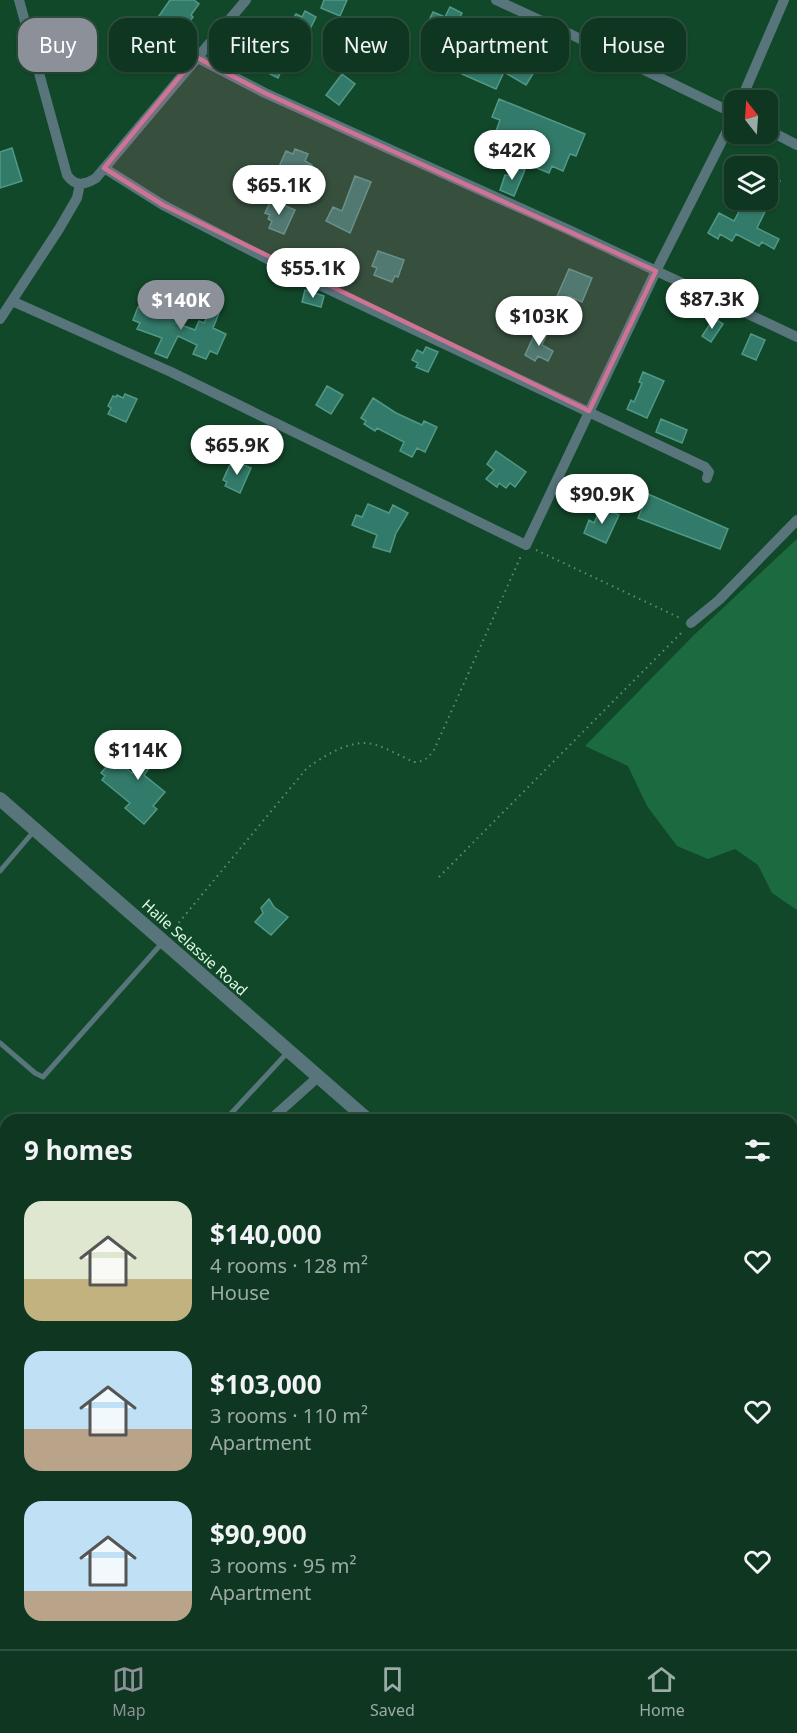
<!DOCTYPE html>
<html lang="en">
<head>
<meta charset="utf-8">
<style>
	:root { --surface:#0e3620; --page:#1c412d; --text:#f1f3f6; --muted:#9baba5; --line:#2e503e; --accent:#8c9099 }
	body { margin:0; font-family:"Noto Sans",sans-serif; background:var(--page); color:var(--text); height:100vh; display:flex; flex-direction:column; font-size:22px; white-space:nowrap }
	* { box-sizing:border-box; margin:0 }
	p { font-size:20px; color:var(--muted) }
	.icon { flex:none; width:33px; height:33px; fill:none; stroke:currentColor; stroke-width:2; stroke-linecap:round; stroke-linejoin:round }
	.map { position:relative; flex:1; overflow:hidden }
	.drawer { position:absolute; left:0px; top:1114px; width:798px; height:536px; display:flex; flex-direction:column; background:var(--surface); border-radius:18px 18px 0 0; box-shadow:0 2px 4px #0004,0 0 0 2px var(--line) }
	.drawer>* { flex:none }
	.guide { position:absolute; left:18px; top:18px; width:762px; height:54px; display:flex; gap:12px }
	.needle { width:39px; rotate:343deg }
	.buttons { position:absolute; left:724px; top:90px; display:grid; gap:12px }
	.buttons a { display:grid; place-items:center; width:54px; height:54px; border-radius:12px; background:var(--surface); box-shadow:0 2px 4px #0004,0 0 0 2px var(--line); font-size:30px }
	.price { position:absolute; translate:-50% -51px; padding:0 14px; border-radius:21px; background:#fff; color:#222; font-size:20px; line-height:39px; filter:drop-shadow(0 2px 3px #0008) }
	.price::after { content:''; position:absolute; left:50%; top:36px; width:18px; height:14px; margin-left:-9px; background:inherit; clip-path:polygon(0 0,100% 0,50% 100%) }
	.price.selected { background:var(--accent); color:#fff }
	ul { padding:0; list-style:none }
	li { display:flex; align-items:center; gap:18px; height:150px; padding:0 24px }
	li span { display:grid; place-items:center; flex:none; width:168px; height:120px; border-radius:18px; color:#555 }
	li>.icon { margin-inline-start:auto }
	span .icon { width:72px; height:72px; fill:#fffc; stroke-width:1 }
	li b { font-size:26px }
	h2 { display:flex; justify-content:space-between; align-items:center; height:72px; padding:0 24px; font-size:26px }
	.pill { padding:0 21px; border-radius:18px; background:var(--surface); box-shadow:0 2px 4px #0004,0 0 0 2px var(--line); font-size:21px; line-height:54px }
	.pill.selected { background:var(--accent); color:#fff }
	.menu { display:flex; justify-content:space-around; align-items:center; height:84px; border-top:2px solid var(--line); background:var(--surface); font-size:16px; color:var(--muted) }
	.menu a { display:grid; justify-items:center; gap:3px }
	.menu .selected { color:var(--accent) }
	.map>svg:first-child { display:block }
</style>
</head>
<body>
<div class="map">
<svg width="797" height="1649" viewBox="0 0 797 1649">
	<rect width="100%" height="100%" fill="#12482a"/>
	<path fill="#1c6b40" d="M797,539V910L772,893L758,865L735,849L708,859L677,846L647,806L628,766L585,746L694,635Z"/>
	<path fill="#327a69" stroke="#529886" stroke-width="1.5" d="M170,0H194L199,4L191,15L193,17L168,52L159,45L155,51L147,46L150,40L145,36Z
		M324,0H347L340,16L321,8Z
		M450,7L462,13L450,38L459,43L457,47L480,57L483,49L502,57L504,51L518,57L526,44L542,53L536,62L539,64L526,85L504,72L496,89L462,74L463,70L439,58L441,54L429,49L432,41L425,38L429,30L425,29L433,12L445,17Z
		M305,11L316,17L306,37L298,33L278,78L264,71L270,59L267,57L268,54L256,48L261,38L276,46L296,14L302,17Z
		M342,74L355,84L339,105L326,95Z
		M499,99L585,134L576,156L570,154L563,171L552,166L549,173L522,162L532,139L511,131L509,136L496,131L500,120L492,117Z
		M12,148L22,181L0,188V152Z
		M295,149L308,154L305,161L312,165L305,181L301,180L300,182L282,174L283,171L278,169L286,151L293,154Z
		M514,166L525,170L514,196L500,190L505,175L509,176Z
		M355,176L371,182L350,233L326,221L333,207L342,211Z
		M768,177L780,181L757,228L779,239L774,249L762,242L759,246L736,234L732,241L720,234L718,239L708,233L719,213L734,221L745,200H768Z
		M271,200L295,210L284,234L269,228L272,221L268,219L270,215L265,213Z
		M378,251L404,260L398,277L395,276L392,282L374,275L377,268L372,266Z
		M569,269L592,278L582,302L569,296L564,306L555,301Z
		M305,290L324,296L321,307L302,302Z
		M214,304L221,308L213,328L226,334L217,354L210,351L206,359L193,354L197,345L178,336L167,358L155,353L162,338L137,329L140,323L133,320L138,307L147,310L148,306L179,317L176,323L195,330L199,321L204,323Z
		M714,318L723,324L711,342L702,336Z
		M537,329L547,334L542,345L553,351L548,361L538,356L535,361L525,355Z
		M751,334L765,340L756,360L742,354Z
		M426,347L438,352L428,372L416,367L418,363L412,360L417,350L423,353Z
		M643,372L664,381L647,418L627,409L631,400L634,402L642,383L639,382Z
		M327,386L343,395L331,414L316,405Z
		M125,394L137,399L126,422L108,414L111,408L108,406L113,396L116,397L117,395L123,398Z
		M373,398L396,413L422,425L424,421L437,427L425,452L417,448L412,457L400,451L404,442L377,428L375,431L364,424L366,421L361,418Z
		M661,419L687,430L682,443L656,432Z
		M496,451L526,472L515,487L510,483L506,488L499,483L497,487L486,479L494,470L487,464Z
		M232,460L251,468L240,493L225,486L227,482L223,480Z
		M648,494L728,529L720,549L638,518Z
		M368,504L389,513L393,505L408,513L396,533L390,552L373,547L377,535L352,525L356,515L362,517Z
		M601,507L619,515L606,543L584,533L589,520L594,523Z
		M146,734L157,742L162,736L169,742L144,775L165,792L153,806L157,809L144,824L125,808L130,803L102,780L105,776L101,773L113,759L117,763L118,761L132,773L147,755L140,750L143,747L139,744Z
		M269,899L274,907L288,917L271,935L255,922L263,913L261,908Z"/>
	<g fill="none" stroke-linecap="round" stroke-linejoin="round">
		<path stroke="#608d72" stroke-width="2" stroke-dasharray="1.5 4.5" stroke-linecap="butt" d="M536,550L680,618
			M439,877L682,632
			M171,932L307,768C323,757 344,743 364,743C380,743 399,756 414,762C424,762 428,758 434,750L521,556"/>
		<path stroke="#58757c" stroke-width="5" d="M0,871L34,831
			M0,1043L35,1073L43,1077L163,942
			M225,1120L288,1052"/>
		<path stroke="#58757c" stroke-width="10" d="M19,0L67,175C75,187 85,185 96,178L246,0
			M496,0L568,33L735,114
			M196,57L265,93L569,230L797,337
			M741,100L784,0
			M768,130L797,145
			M104,168L163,205L298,275L705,467L709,472L707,478
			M12,301L171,372L526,545L656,271L735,115
			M0,319L59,229L77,198L80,184
			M691,623L719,600L797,520
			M270,1120L318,1077
			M0,1455L6,1461
			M195,1644L200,1649"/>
		<path stroke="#58757c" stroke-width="14" d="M0,799L368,1120
			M792,1468L797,1472"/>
	</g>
	<path fill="#ce7393" fill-opacity="0.2" stroke="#ce7393" stroke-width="4.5" stroke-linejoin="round" d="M196,57L265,93L656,271L589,411L163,205L104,168Z"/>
	<g text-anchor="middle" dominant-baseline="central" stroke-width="5" stroke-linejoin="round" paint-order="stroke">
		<g font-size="15" fill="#dffbe7" stroke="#12482a">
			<text transform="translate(195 947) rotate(42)">Haile Selassie Road</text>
		</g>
	</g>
</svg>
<div class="buttons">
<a><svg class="needle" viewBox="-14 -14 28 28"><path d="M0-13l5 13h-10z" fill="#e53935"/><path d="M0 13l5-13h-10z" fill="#9baba5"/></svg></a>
<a><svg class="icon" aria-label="layers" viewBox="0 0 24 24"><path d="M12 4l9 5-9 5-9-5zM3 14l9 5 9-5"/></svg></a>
</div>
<b class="price" style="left:512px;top:181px">$42K</b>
<b class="price" style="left:279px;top:216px">$65.1K</b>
<b class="price" style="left:313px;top:299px">$55.1K</b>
<b class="price" style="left:712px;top:330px">$87.3K</b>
<b class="price selected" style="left:181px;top:331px">$140K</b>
<b class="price" style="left:539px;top:347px">$103K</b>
<b class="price" style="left:237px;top:476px">$65.9K</b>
<b class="price" style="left:602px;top:525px">$90.9K</b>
<b class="price" style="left:138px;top:781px">$114K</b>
<div class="guide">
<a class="pill selected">Buy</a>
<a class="pill">Rent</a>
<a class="pill">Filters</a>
<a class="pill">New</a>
<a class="pill">Apartment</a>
<a class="pill">House</a>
</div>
<section class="drawer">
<h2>9 homes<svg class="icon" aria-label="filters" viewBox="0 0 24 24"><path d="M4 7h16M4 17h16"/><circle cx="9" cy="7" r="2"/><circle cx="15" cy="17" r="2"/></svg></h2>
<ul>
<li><span style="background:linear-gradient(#dfe7d0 65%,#c2b280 0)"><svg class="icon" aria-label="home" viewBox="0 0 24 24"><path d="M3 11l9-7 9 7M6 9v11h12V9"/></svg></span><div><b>$140,000</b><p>4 rooms · 128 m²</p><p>House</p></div><svg class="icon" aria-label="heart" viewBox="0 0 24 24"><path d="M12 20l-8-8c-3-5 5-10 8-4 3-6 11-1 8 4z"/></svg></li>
<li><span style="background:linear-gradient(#bfe0f5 65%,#b9a48a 0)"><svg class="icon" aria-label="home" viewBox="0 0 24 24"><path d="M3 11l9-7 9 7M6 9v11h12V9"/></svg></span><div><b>$103,000</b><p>3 rooms · 110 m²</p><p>Apartment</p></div><svg class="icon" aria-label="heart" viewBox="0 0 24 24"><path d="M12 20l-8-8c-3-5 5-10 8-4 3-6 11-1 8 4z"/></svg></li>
<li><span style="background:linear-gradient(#bfe0f5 75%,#b9a48a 0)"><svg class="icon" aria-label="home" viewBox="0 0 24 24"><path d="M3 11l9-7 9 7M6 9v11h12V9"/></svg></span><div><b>$90,900</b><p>3 rooms · 95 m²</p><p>Apartment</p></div><svg class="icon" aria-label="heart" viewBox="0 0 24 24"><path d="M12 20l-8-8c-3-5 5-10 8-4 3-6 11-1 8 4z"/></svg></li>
</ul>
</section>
</div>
<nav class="menu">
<a class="selected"><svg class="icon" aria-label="map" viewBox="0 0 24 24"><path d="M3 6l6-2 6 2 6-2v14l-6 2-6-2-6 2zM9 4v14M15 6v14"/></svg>Map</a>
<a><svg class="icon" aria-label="saved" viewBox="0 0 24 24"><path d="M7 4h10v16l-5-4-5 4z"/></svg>Saved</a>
<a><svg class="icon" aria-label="home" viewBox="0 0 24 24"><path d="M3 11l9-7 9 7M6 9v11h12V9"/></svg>Home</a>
</nav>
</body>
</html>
